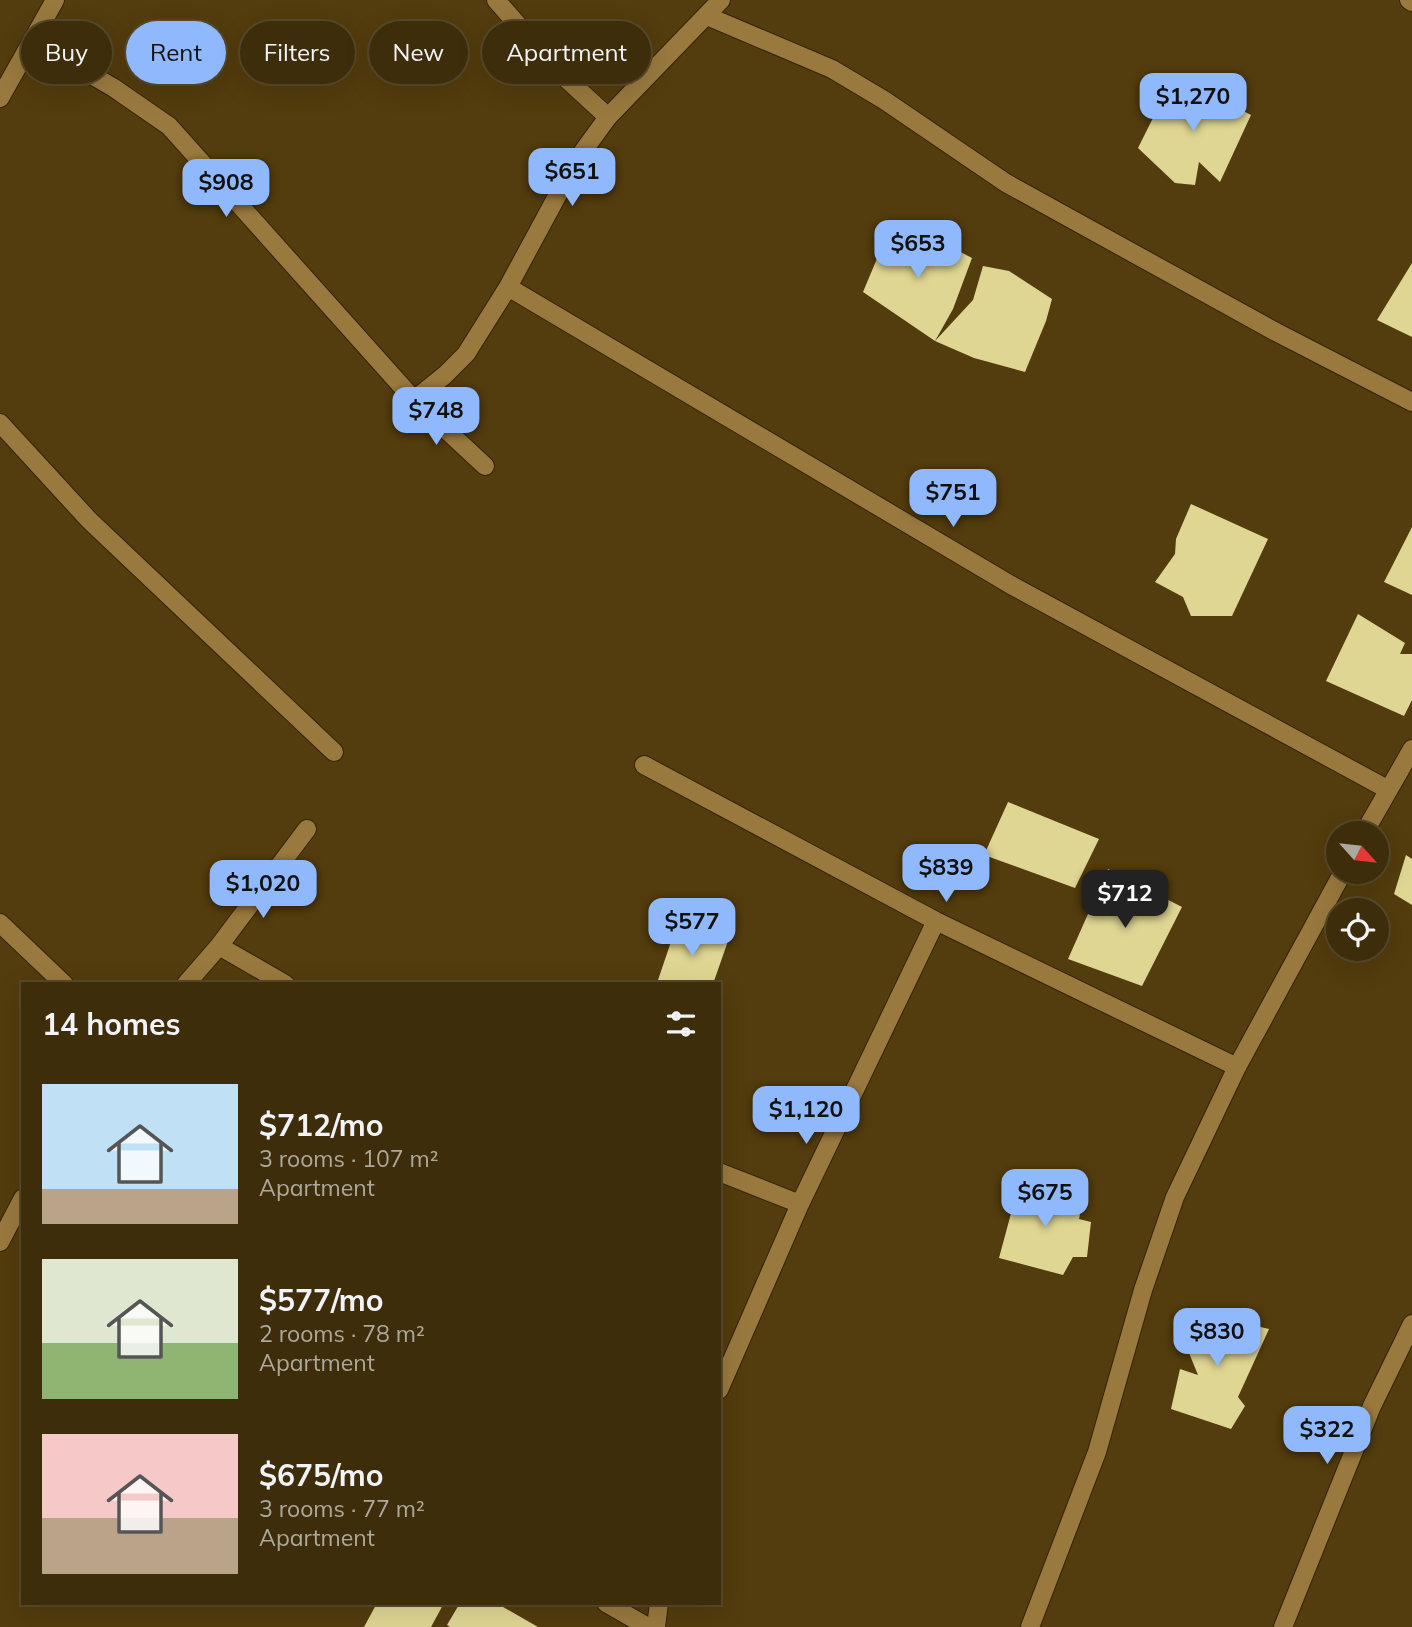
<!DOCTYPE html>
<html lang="en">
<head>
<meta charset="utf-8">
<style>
	:root { --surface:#3e2d0a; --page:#453513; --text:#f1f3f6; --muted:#ada89c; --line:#57492b; --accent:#90b8fd }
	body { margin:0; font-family:Mulish,sans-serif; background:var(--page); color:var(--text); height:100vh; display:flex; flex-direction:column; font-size:26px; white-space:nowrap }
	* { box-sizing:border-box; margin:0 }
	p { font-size:23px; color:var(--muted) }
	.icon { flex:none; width:38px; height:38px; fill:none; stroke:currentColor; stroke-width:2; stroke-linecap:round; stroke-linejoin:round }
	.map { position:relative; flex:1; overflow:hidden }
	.side { position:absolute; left:21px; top:982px; width:700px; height:623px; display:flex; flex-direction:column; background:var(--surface); border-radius:0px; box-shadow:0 7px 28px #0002,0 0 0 2px var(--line) }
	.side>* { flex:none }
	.hud { position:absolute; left:21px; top:21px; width:700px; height:63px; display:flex; gap:14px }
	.needle { width:46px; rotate:117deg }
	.controls { position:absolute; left:1326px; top:821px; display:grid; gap:14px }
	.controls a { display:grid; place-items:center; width:63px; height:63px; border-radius:50%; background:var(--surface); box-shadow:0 7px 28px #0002,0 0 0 2px var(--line); font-size:35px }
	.price { position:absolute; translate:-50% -60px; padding:0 16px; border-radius:14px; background:var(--accent); color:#111; font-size:23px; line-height:46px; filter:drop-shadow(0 2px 4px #0008) }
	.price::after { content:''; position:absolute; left:50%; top:42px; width:21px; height:16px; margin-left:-10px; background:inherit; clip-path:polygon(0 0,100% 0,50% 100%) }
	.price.active { background:#222; color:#fff }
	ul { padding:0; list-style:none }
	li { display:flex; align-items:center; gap:21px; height:175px; padding:0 21px }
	li span { display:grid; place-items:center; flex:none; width:196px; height:140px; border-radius:0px; color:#555 }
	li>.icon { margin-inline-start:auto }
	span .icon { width:84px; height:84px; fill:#fffc; stroke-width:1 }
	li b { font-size:30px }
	h2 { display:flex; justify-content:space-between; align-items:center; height:84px; padding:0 21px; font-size:30px }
	.chip { padding:0 24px; border-radius:32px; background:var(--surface); box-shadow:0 7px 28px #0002,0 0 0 2px var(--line); font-size:24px; line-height:63px }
	.chip.active { background:var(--accent); color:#111 }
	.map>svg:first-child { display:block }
</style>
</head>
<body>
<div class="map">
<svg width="1412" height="1627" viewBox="0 0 1412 1627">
	<rect width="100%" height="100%" fill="#533c0d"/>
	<path fill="#dfd693" d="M1174,76L1251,115L1220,182L1199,162L1195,185L1175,183L1138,148Z
		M889,230L916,241L924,233L972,258L953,309L935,341L863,292Z
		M1412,263V337L1377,320Z
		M983,266L1009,271L1052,299L1046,321L1025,372L974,358L935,341L973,300Z
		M1191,504L1268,539L1232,616H1191L1183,597L1155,582L1175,554L1176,539Z
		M1412,527V595L1384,582Z
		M1358,614L1405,643L1400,654H1412V700L1404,716L1326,681Z
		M1008,802L1099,839L1075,888L984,855Z
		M1406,855L1412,859V905L1394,894Z
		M1108,869L1182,907L1142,986L1068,959Z
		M677,924L728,941L713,984L657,983Z
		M1020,1180L1083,1199L1079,1219L1091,1222L1087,1257H1073L1063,1275L999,1258Z
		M1193,1311L1269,1329L1238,1397L1245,1406L1231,1429L1171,1409L1180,1369L1198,1375L1187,1348Z
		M377,1603H444L431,1627H364Z
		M460,1603H496L538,1627H450L447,1625Z"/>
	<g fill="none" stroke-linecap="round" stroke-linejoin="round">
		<g stroke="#342404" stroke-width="20">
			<path id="minor" d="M496,0L559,72L608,117
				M1409,0L1412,2
				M707,16L832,69L884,100L1006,183L1276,332L1412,402
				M30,44L73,64L114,88L169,126L414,400L485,466
				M0,98L55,0
				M508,287L1011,585L1387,789
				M414,400L445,375L466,354L508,287L576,161L608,117L721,0
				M0,423L89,520L334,752
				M644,765L936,921L1237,1067
				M1364,833L1412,749
				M0,923L64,984
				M219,946L285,984
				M186,984L219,946L307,829
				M719,1172L800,1204
				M0,1242L23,1198
				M719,1390L800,1204L936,921
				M606,1603L648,1627
				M656,1627L659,1603
				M1030,1627L1097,1452L1143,1290L1175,1197L1237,1067L1343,872
				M1283,1627L1372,1406L1412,1324"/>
		</g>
		<use href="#minor" stroke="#99793e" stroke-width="18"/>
	</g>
</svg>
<div class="controls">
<a><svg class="needle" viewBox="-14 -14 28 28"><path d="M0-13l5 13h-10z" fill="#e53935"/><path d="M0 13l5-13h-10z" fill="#ada89c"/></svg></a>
<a><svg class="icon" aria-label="locate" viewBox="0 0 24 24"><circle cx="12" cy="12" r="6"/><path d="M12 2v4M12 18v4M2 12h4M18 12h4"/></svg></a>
</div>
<b class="price" style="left:1193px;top:133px">$1,270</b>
<b class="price" style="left:572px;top:208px">$651</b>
<b class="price" style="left:226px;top:219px">$908</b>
<b class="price" style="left:918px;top:280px">$653</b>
<b class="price" style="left:436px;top:447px">$748</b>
<b class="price" style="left:953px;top:529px">$751</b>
<b class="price" style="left:946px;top:904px">$839</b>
<b class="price" style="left:263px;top:920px">$1,020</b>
<b class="price active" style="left:1125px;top:930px">$712</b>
<b class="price" style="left:692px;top:958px">$577</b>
<b class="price" style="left:806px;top:1146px">$1,120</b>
<b class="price" style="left:1045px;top:1229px">$675</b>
<b class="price" style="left:1217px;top:1368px">$830</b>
<b class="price" style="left:1327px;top:1466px">$322</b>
<div class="hud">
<a class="chip">Buy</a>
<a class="chip active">Rent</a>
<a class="chip">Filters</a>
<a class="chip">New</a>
<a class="chip">Apartment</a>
</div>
<section class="side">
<h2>14 homes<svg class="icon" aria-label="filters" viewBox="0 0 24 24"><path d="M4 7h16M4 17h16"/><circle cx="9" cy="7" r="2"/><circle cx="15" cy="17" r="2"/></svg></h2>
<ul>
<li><span style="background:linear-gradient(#bfe0f5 75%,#b9a48a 0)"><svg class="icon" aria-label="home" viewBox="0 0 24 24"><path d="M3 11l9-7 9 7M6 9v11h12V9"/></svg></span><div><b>$712/mo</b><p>3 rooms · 107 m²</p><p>Apartment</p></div></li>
<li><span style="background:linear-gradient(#dfe7d0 60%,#8fb573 0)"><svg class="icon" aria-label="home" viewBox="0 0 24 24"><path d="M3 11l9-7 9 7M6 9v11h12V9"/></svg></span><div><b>$577/mo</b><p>2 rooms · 78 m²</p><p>Apartment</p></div></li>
<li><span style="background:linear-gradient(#f6c9c9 60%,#b9a48a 0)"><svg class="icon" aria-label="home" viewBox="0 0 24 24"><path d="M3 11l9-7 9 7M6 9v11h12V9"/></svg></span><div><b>$675/mo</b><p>3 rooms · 77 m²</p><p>Apartment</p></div></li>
</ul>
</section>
</div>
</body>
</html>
